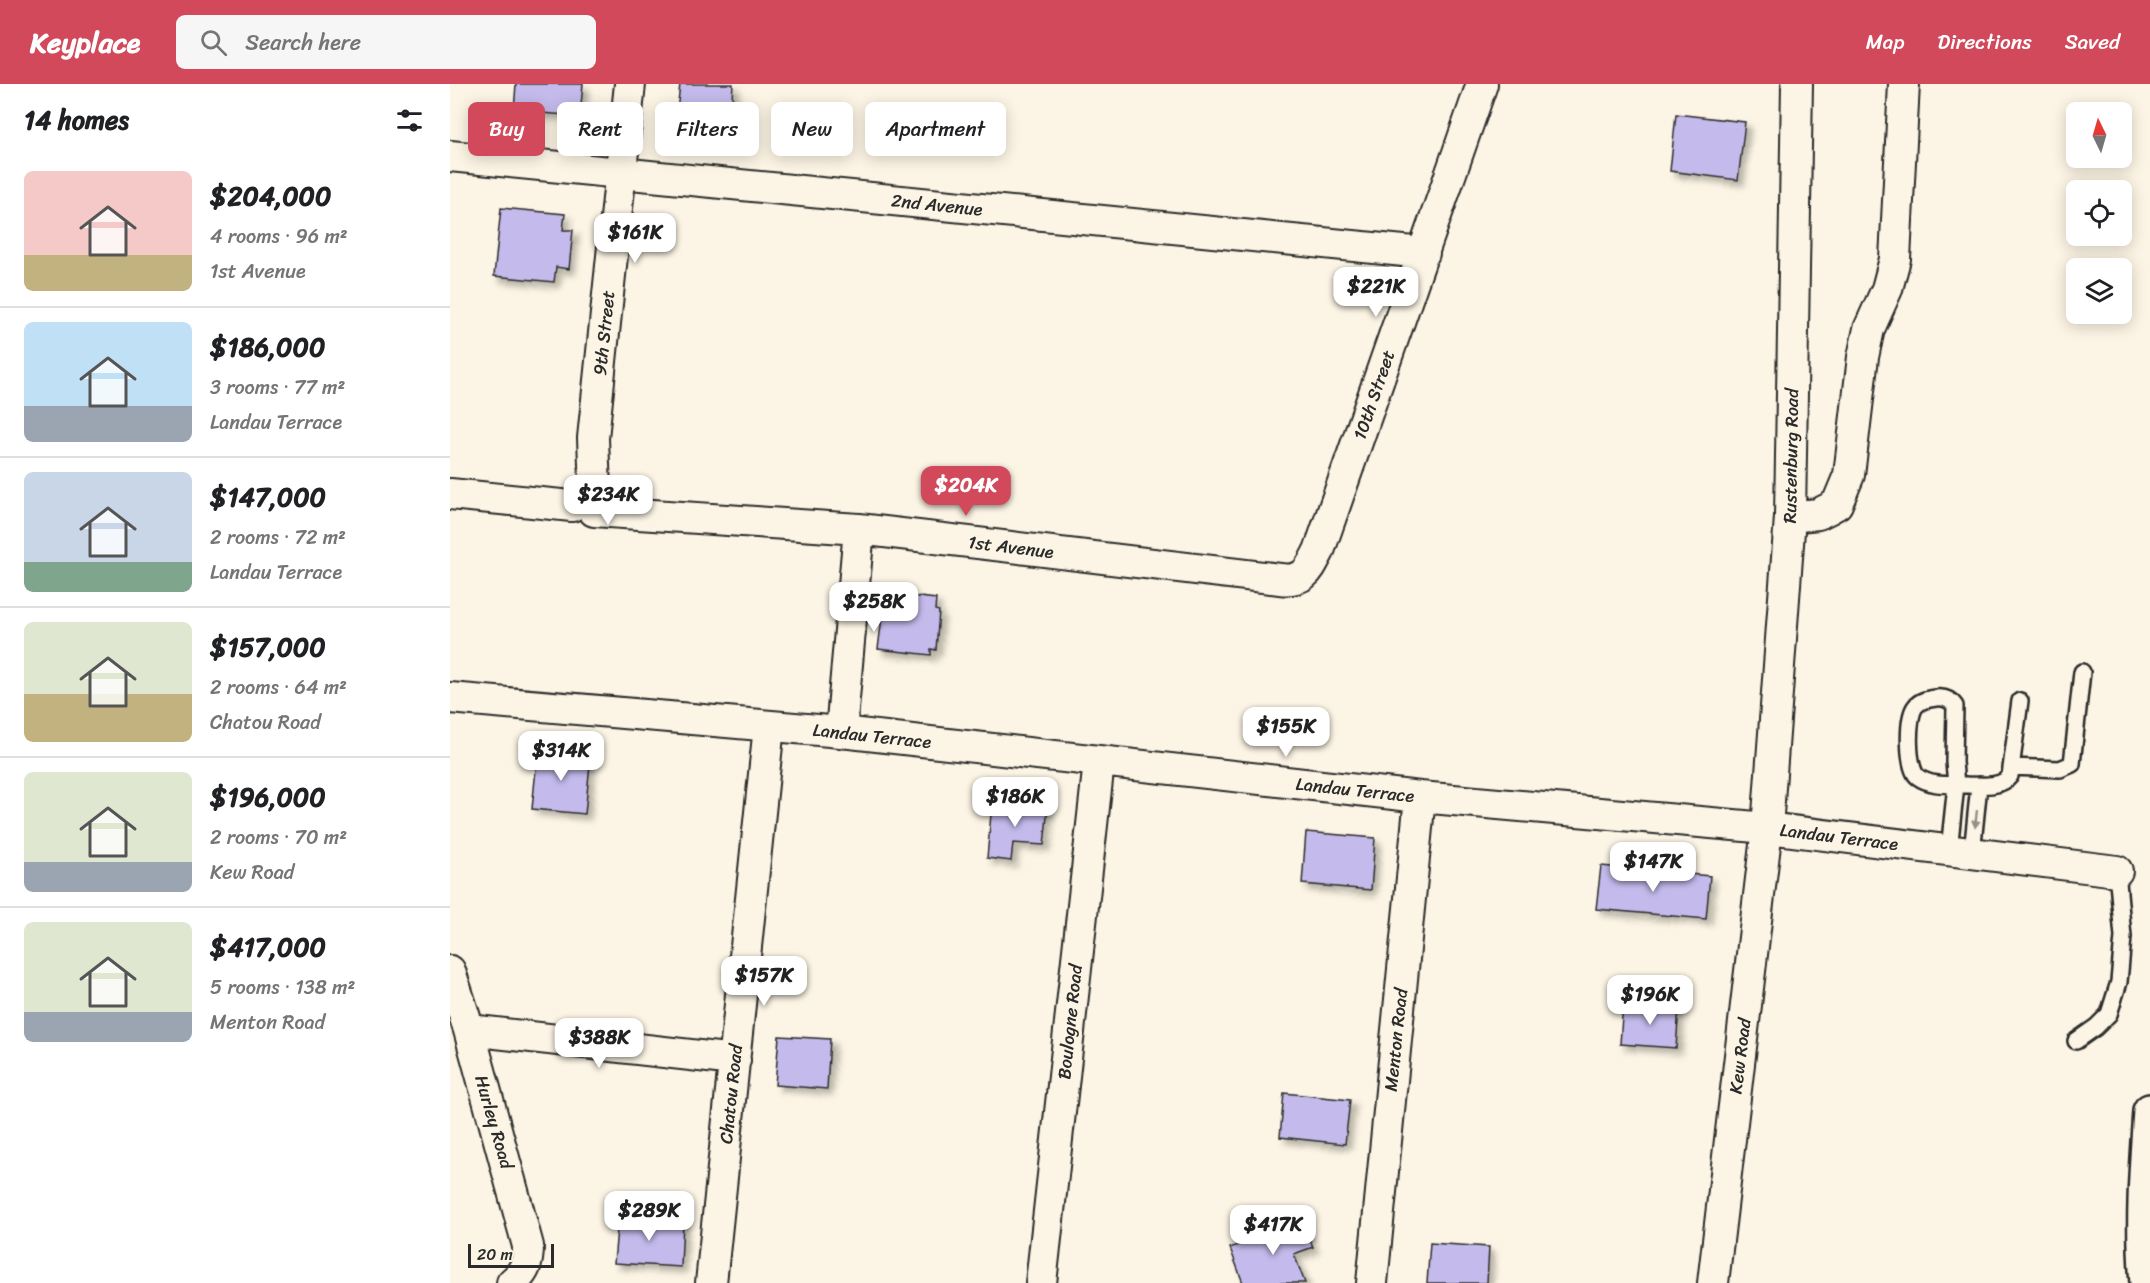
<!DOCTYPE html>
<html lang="en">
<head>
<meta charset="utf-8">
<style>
	:root { --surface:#fff; --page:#f6f6f6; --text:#202124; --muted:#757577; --line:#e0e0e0; --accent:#d1495b }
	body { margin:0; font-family:Sriracha,sans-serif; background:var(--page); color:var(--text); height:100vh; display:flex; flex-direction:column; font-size:22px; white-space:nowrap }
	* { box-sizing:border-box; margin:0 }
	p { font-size:20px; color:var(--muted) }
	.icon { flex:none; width:33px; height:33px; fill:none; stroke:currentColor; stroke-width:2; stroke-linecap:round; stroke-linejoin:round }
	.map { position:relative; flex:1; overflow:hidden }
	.sheet { display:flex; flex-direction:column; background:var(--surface); width:450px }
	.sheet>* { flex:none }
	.hud { position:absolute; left:18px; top:18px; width:570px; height:54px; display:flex; gap:12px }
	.needle { width:39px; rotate:355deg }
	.fabs { position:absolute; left:1616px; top:18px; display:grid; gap:12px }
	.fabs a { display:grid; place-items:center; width:66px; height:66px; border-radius:9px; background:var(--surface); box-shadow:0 3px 15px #0003; font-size:30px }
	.scale { position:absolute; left:18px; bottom:15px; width:86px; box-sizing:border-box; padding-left:6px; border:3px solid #2b2b2b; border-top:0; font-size:16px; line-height:21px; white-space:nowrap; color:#2b2b2b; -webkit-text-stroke:4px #fcf5e5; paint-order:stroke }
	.price { position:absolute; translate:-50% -51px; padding:0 14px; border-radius:12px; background:#fff; color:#222; font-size:20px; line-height:39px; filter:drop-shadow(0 2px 3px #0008) }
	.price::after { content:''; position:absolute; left:50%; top:36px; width:18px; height:14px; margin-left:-9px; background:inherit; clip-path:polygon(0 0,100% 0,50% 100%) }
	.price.active { background:var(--accent); color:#fff }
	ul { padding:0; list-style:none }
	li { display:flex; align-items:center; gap:18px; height:150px; padding:0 24px }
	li+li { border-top:2px solid var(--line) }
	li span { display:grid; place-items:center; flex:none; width:168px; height:120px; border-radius:9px; color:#555 }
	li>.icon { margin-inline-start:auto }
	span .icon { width:72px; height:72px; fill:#fffc; stroke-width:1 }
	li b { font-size:26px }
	h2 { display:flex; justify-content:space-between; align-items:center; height:72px; padding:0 24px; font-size:26px }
	.tag { padding:0 21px; border-radius:9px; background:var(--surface); box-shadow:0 3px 15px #0003; font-size:21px; line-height:54px }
	.tag.active { background:var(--accent); color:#fff }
	header { display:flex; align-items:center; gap:36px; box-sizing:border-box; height:84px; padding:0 30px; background:var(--accent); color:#fff }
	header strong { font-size:28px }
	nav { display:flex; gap:33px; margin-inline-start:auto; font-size:21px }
	.search { width:420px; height:54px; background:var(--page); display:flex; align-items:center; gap:15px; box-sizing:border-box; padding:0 21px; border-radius:9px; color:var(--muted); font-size:22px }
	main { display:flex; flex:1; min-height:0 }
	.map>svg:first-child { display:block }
</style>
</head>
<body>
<header>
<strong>Keyplace</strong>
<div class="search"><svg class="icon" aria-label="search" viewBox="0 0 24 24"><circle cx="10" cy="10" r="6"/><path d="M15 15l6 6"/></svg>Search here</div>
<nav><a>Map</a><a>Directions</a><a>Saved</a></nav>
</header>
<main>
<section class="sheet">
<h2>14 homes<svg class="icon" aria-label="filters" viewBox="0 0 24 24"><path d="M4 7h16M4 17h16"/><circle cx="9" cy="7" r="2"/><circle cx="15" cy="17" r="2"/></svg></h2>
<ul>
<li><span style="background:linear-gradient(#f6c9c9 70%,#c2b280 0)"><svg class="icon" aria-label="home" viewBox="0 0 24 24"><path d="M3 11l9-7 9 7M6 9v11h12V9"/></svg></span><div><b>$204,000</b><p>4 rooms · 96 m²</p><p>1st Avenue</p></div></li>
<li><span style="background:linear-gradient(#bfe0f5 70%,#9aa5b1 0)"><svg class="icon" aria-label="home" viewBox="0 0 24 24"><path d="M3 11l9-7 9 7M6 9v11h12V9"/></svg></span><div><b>$186,000</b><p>3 rooms · 77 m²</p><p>Landau Terrace</p></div></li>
<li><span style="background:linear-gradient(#c9d6e8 75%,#7fa58c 0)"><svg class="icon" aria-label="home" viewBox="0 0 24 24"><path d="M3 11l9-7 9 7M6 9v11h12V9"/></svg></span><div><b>$147,000</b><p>2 rooms · 72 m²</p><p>Landau Terrace</p></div></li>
<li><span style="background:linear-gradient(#dfe7d0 60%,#c2b280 0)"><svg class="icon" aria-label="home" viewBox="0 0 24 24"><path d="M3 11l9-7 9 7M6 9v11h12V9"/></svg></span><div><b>$157,000</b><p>2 rooms · 64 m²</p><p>Chatou Road</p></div></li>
<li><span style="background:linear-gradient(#dfe7d0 75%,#9aa5b1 0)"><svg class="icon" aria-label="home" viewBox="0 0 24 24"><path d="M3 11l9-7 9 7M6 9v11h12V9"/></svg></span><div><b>$196,000</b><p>2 rooms · 70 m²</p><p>Kew Road</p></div></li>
<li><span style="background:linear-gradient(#dfe7d0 75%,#9aa5b1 0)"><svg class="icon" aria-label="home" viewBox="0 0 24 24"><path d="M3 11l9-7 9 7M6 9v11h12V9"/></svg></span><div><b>$417,000</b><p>5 rooms · 138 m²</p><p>Menton Road</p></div></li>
</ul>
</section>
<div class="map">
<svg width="1700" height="1199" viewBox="0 0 1700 1199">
	<defs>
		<filter id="shadow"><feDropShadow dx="5.5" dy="5.5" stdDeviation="3" flood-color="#0004"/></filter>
	</defs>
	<rect width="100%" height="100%" fill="#fcf5e5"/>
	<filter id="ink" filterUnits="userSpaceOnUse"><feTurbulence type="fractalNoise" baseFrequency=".0167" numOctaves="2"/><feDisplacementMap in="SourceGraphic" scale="12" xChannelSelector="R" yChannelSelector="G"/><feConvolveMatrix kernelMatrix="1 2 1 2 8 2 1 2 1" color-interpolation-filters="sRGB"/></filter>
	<g filter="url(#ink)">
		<path fill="#c4bbec" stroke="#2b2b2b" stroke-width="1.5" filter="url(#shadow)" d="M66,0H133L130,32L64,27Z
			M230,0H283L282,15L291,17L286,52L225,45Z
			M1226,30L1295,38L1288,96L1220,87Z
			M51,124L115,130L113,146H123L119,185L106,183L104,198L44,192Z
			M435,509L486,515L485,526L489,527L486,566L481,565V571L428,565Z
			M88,665L141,670L135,730L82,725Z
			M542,719L598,723L594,761L563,759L561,777L537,774Z
			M856,748L925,754L921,806L852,800Z
			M1151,782L1260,792L1256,835L1146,825Z
			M1173,919L1229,923L1226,964L1170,960Z
			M329,952L380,955L377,1005L325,1001Z
			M834,1009L900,1016L895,1060L830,1053Z
			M168,1133L233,1137L231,1183L164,1179Z
			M852,1136L863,1163L844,1170L855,1199H793L780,1164Z
			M980,1159L1039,1163L1037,1199H977Z"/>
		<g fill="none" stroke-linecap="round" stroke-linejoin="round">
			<g stroke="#2b2b2b" stroke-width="20">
				<path id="service" d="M1562,683L1610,685L1622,680L1632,588
					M1499,766L1506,701L1504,678L1505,622C1500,615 1494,613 1486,614C1478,615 1470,616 1465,623C1457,634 1457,685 1468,693C1482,703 1501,700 1517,701C1531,701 1551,704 1560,692L1570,617
					M1522,769L1529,701
					M1626,957L1646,943L1659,930L1669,898L1673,853L1667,787"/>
			</g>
			<g stroke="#2b2b2b" stroke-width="34">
				<path id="minor" d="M0,72L974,169
					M145,406L143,354L180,0
					M0,410L122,422
					M144,427L409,445L830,495C855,498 859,486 869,467L1032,0
					M1340,433L1368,430L1380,424L1387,420L1399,391L1413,273L1419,245L1437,205L1445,175L1454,0
					M0,614L391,648L970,713L1317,744L1667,787
					M391,648L409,445
					M0,887L19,946L78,1162C78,1179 75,1188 62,1199
					M19,946L285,976
					M261,1199L319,642
					M591,1199L649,678
					M922,1199L970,713
					M1263,1199L1317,744L1340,433L1347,0"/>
			</g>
			<g stroke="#2b2b2b" stroke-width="38">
				<path id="secondary" d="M1697,1199C1692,1141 1696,1085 1700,1027"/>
			</g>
			<use href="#service" stroke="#fcf5e5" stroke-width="15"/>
			<use href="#minor" stroke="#fcf5e5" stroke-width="30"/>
			<use href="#secondary" stroke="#fcf5e5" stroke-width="33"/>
		</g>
		<defs><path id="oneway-solid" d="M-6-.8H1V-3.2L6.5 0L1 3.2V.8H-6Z" transform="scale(1.5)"/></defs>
		<use fill="#949088" href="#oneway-solid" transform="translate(1526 735) rotate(96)"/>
	</g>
	<g text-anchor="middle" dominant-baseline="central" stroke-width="6" stroke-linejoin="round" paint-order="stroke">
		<g font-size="18" fill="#2b2b2b" stroke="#fcf5e5">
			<text transform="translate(487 121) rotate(6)">2nd Avenue</text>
			<text transform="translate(154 249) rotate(-84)">9th Street</text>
			<text transform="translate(924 311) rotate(-71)">10th Street</text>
			<text transform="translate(1341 372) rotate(-89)">Rustenburg Road</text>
			<text transform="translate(561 463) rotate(7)">1st Avenue</text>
			<text transform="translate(422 652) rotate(6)">Landau Terrace</text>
			<text transform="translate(905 706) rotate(6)">Landau Terrace</text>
			<text transform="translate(1389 753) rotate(7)">Landau Terrace</text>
			<text transform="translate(620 938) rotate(-84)">Boulogne Road</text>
			<text transform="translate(946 956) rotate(-84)">Menton Road</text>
			<text transform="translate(1290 972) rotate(-83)">Kew Road</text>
			<text transform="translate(281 1010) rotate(-84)">Chatou Road</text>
			<text transform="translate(44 1038) rotate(74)">Hurley Road</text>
		</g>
	</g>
</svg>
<div class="fabs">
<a><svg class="needle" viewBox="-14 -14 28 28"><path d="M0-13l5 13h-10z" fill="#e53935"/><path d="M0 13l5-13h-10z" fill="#757577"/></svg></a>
<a><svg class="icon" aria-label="locate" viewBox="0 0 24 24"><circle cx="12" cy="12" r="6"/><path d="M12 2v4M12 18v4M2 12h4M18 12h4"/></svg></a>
<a><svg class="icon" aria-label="layers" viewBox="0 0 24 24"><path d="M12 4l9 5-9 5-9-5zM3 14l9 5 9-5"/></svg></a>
</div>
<div class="scale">20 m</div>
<b class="price" style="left:185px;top:180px">$161K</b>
<b class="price" style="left:926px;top:234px">$221K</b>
<b class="price active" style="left:516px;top:433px">$204K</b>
<b class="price" style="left:158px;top:442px">$234K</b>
<b class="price" style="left:424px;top:549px">$258K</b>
<b class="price" style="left:836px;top:674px">$155K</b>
<b class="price" style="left:111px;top:698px">$314K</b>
<b class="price" style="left:565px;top:744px">$186K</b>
<b class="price" style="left:1203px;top:809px">$147K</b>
<b class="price" style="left:314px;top:923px">$157K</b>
<b class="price" style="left:1200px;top:942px">$196K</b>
<b class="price" style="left:149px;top:985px">$388K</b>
<b class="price" style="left:199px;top:1158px">$289K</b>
<b class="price" style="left:823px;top:1172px">$417K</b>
<div class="hud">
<a class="tag active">Buy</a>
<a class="tag">Rent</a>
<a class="tag">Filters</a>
<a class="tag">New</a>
<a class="tag">Apartment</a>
</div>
</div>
</main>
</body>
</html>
